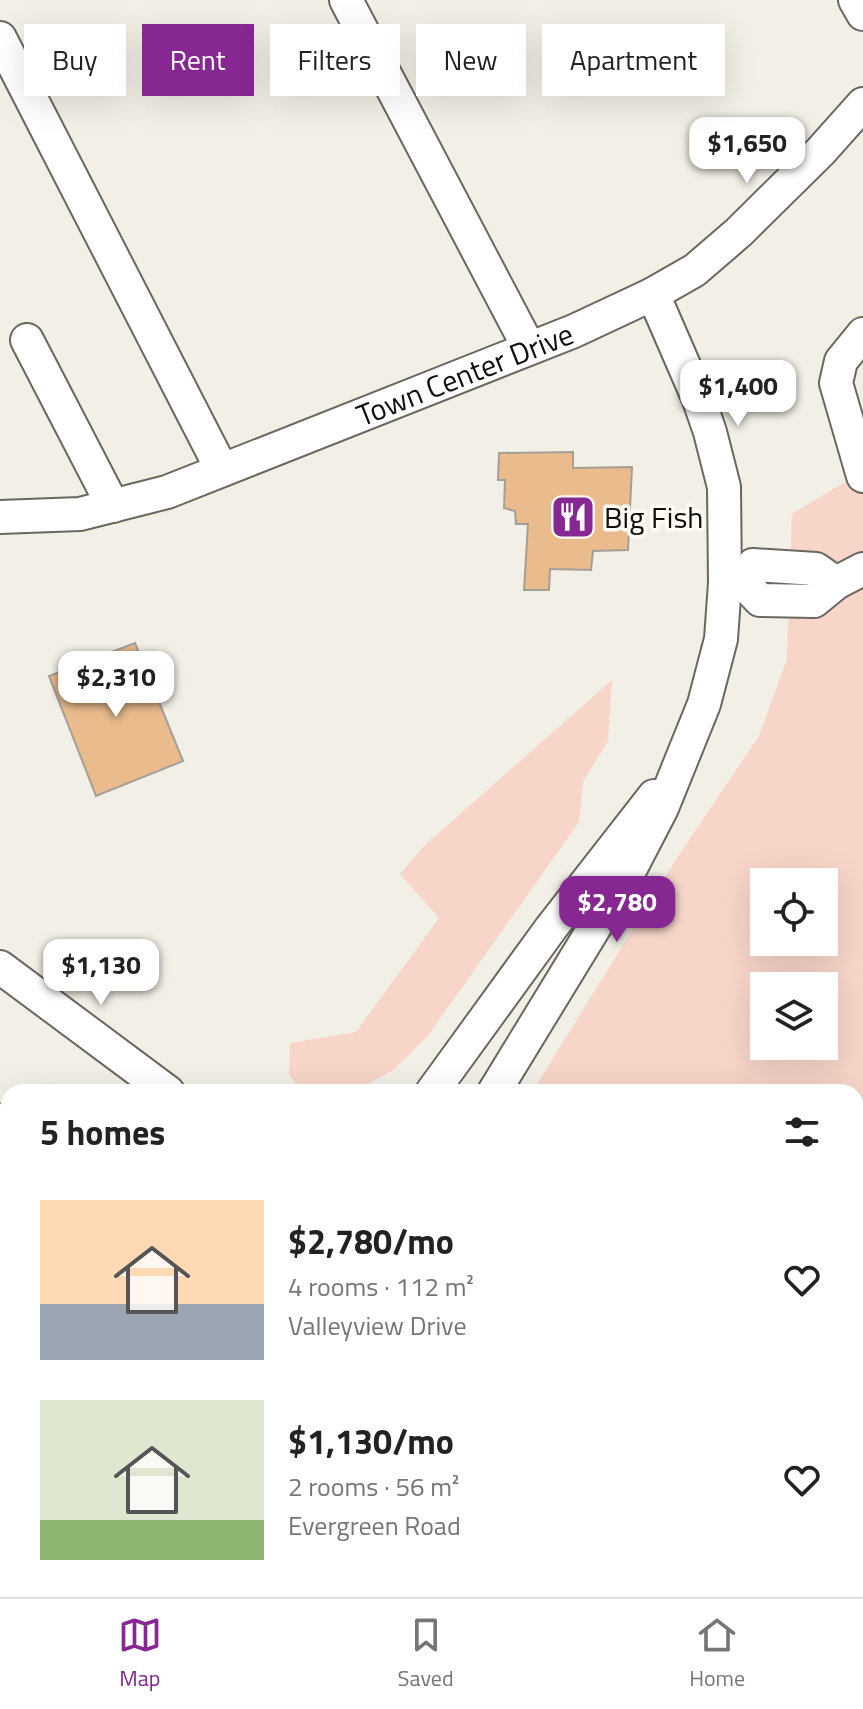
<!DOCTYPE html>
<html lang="en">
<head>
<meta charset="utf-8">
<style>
	:root { --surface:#fff; --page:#f6f6f6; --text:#222; --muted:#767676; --line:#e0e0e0; --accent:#862792 }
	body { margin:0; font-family:"Titillium Web",sans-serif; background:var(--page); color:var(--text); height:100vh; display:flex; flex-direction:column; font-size:30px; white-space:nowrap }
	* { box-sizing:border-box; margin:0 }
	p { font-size:26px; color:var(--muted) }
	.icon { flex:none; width:44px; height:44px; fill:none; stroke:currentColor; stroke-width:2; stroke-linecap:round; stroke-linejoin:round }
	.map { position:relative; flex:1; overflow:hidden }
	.details { position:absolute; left:0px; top:1084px; width:864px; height:514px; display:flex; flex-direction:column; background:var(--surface); border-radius:24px 24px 0 0; box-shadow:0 8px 32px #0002 }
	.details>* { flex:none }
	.banner { position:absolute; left:24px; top:24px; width:816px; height:72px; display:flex; gap:16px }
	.controls { position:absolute; left:750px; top:868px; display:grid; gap:16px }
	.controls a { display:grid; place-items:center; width:88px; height:88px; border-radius:0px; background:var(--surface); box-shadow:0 8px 32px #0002; font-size:40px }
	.price { position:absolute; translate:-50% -68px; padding:0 18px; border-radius:16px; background:#fff; color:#222; font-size:26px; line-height:52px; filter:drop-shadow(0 2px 4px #0008) }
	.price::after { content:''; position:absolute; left:50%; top:48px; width:24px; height:18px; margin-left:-12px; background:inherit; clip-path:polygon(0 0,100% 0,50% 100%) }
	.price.on { background:var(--accent); color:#fff }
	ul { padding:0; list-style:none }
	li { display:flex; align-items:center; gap:24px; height:200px; padding:0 40px }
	li span { display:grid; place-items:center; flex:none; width:224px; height:160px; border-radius:0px; color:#555 }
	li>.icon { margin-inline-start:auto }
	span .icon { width:96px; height:96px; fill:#fffc; stroke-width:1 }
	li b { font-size:34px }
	h2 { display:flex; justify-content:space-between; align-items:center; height:96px; padding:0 40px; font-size:34px }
	.chip { padding:0 28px; border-radius:0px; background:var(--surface); box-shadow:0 8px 32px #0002; font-size:28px; line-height:72px }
	.chip.on { background:var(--accent); color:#fff }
	.tabs { display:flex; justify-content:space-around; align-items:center; height:112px; border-top:2px solid var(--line); background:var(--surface); font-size:22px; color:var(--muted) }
	.tabs a { display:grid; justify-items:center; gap:4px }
	.tabs .on { color:var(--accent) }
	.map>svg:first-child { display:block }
</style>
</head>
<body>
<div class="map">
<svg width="863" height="1597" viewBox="0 0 863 1597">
	<rect width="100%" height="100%" fill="#f2efe6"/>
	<path fill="#f7d5c9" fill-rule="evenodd" d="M863,471V1207L856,1213V1092H532L677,858L759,736L787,659L792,514ZM764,882H824V942H764ZM764,986H824V1046H764Z
		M612,680L608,741L583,782L579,822L427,1037L393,1070L354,1092H302L289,1074L290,1043L356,1032L439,918L400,874L425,845Z
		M8,1269V1590H594L595,1597H0V1275Z
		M863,1406V1530L856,1525V1415Z"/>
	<path fill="#9ecb9c" stroke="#739371" stroke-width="2" d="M863,1207V1406L856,1415V1213Z
		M607,1590H723L720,1597H605Z"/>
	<path fill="#e9bb8d" stroke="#a69f98" stroke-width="2" d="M573,452V468L632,467L628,550L593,551L591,570L550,569L549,590H524L528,524H516L515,511L504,508L505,480H498L499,453Z
		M135,643L183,761L96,796L49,676Z"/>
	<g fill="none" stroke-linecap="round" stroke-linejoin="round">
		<g stroke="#69675f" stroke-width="36">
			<g id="minor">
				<path d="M346,0L529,348"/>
				<path d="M855,0L863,14"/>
				<path d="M0,38L222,470"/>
				<path d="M863,334L841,361L836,383L863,476"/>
				<path d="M27,340L113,506"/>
				<path id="s1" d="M0,517L80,514L167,492L574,331L653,294L695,270L739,232L821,151L863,104"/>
				<path d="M836,583L816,569L753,565L743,582L760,600L814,601L836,583L863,569"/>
				<path d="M0,967L168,1092"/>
				<path d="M432,1092L551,928L654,796"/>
				<path d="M494,1092L632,866L662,808L704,704L721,639L725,583L724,487L710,432L699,400L653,294"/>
				<path d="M0,1120L8,1126"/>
				<path d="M0,1246L8,1239"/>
				<path d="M0,1459L8,1469"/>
				<path d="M0,1532L8,1524"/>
				<path d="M856,1576L863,1581"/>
				<path d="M676,1590L685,1597"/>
			</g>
		</g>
		<path stroke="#86847e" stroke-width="4" stroke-dasharray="4 6" stroke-linecap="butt" d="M216,1590L217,1597"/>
		<use href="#minor" stroke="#fff" stroke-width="32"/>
	</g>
	<defs>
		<g id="restaurant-square" transform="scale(2.3)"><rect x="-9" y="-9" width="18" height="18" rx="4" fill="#862792" stroke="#fffcf5"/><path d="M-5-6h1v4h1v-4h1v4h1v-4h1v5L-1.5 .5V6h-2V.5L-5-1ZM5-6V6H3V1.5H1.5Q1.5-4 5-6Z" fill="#fff"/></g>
	</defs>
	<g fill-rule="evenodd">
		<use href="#restaurant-square" x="573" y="517"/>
	</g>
	<g text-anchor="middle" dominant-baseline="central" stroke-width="7" stroke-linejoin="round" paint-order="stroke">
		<g font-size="30" fill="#100f0c" stroke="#fffcf5">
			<text stroke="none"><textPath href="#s1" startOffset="490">Town Center Drive</textPath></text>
		</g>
		<g font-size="30" fill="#100f0c" stroke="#fffcf5" text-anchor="start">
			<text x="604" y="517">Big Fish</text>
		</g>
	</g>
</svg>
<div class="controls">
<a><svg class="icon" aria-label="locate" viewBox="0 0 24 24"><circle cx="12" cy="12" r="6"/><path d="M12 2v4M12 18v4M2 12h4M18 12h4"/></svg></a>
<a><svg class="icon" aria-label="layers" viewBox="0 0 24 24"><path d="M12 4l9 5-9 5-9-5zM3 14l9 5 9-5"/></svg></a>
</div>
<b class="price" style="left:747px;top:185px">$1,650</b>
<b class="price" style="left:738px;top:428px">$1,400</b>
<b class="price" style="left:116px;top:719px">$2,310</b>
<b class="price on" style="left:617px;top:944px">$2,780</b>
<b class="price" style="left:101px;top:1007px">$1,130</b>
<div class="banner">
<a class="chip">Buy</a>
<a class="chip on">Rent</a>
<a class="chip">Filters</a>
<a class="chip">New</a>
<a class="chip">Apartment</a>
</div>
<section class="details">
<h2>5 homes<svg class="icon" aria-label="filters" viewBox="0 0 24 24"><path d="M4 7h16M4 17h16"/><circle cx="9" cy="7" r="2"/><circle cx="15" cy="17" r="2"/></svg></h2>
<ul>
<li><span style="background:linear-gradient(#ffd9b3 65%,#9aa5b1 0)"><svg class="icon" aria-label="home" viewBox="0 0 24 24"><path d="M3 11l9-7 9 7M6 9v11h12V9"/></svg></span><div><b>$2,780/mo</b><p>4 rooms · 112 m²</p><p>Valleyview Drive</p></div><svg class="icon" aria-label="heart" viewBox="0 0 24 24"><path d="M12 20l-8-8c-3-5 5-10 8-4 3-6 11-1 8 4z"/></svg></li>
<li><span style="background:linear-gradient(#dfe7d0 75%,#8fb573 0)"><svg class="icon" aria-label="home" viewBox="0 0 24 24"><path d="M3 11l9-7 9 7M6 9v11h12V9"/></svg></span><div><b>$1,130/mo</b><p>2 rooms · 56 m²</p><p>Evergreen Road</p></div><svg class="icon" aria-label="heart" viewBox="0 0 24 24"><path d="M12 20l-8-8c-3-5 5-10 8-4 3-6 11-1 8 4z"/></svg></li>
</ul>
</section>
</div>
<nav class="tabs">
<a class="on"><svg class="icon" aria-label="map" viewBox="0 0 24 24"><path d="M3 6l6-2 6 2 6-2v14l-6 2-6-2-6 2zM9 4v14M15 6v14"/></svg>Map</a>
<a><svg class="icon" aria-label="saved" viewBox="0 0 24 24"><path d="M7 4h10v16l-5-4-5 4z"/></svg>Saved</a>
<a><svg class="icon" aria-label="home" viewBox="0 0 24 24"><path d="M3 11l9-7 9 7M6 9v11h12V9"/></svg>Home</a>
</nav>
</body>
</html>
